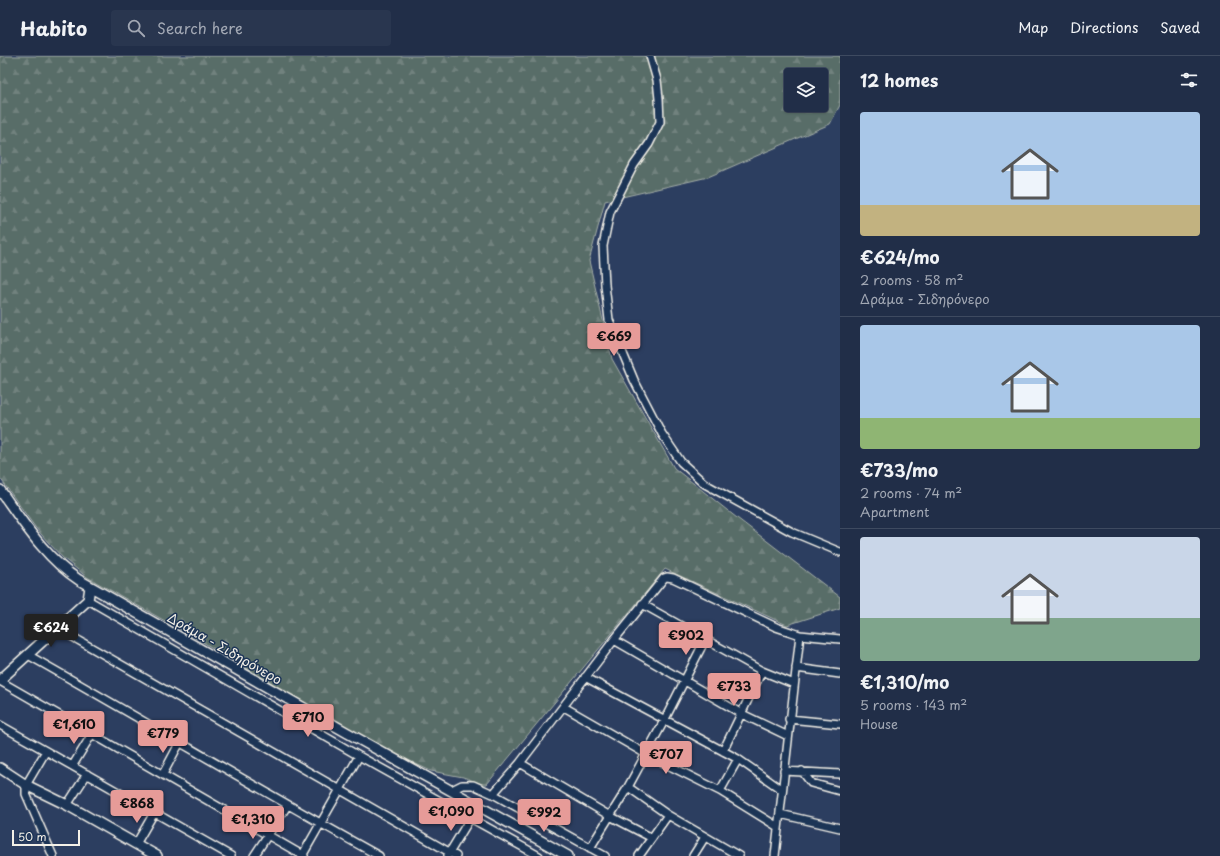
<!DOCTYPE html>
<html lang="en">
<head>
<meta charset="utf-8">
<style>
	:root { --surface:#212e48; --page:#29364f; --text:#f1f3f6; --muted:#a2a8b4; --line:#3e4a60; --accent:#e69b98 }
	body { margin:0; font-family:"Playpen Sans",sans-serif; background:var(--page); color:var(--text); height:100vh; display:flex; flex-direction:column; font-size:15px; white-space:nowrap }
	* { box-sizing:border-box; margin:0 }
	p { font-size:13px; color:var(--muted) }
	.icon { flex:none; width:22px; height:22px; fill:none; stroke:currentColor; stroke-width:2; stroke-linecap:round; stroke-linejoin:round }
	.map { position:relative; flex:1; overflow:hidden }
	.sheet { display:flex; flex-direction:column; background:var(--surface); width:380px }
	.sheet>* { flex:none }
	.tools { position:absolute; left:784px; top:12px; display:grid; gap:8px }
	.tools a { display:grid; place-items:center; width:44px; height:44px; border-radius:4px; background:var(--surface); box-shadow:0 1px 3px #0004,0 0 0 1px var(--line); font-size:20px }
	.scale { position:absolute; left:12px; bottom:10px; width:68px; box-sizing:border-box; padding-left:4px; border:2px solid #f4f1e8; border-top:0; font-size:11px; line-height:14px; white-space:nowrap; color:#f4f1e8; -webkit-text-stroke:3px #1d3557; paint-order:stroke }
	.price { position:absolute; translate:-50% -34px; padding:0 9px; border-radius:4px; background:var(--accent); color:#111; font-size:13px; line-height:26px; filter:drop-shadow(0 1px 2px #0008) }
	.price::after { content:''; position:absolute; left:50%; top:24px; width:12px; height:9px; margin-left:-6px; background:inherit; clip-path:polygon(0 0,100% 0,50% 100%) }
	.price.active { background:#222; color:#fff }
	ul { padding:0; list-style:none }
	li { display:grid; align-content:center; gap:8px; height:212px; padding:0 20px }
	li+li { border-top:1px solid var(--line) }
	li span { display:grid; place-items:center; height:124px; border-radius:4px; color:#555 }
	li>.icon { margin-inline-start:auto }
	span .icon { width:72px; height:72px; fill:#fffc; stroke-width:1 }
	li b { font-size:17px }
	h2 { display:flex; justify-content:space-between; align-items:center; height:48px; padding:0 20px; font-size:17px }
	header { display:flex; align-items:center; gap:24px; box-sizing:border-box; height:56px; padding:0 20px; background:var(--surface); border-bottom:1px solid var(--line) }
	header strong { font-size:19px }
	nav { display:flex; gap:22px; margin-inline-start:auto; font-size:14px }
	.search { width:280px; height:36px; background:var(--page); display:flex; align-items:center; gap:10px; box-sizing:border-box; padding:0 14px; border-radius:4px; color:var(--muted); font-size:15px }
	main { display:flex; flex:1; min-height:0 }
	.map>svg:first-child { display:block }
</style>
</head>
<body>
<header>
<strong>Habito</strong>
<div class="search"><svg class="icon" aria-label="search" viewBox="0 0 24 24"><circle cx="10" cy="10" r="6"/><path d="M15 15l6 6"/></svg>Search here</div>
<nav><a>Map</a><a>Directions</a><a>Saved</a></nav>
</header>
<main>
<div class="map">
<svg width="840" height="800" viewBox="0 0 840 800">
	<defs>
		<pattern id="forest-firs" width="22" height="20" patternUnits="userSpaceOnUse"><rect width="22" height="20" fill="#596d68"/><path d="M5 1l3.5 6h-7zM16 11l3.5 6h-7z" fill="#71827e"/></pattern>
	</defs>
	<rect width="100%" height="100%" fill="#2c3e60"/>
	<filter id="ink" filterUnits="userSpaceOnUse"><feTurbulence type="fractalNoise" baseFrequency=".025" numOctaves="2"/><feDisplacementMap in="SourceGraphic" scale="8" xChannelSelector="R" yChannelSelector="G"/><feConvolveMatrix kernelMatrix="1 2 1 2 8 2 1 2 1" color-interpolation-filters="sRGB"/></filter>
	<g filter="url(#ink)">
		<path fill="url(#forest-firs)" stroke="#a6afa8" fill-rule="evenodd" d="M0,0H840V49L830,68L708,121L605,145L589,205L612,303L674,412L737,462L840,541V552L787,569L665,513L487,728H482L463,721L431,715L418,709L351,674L206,588L87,521L63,502L48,486L35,471L0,422ZM791,19H821V49H791Z"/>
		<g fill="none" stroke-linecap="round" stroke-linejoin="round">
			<g stroke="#f4f1e8" stroke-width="10">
				<path id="minor" d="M650,0L657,24L659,43L660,66L649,88L634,109L610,156L603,190L605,229L609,264L634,324L662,378L681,406L705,428L792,476L840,496
					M88,544L359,700L539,800
					M642,548L762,615L794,628
					M57,572L456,800
					M614,584L742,658L788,680
					M28,599C145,665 261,735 379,800
					M796,612L840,618
					M585,621L738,703L782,734
					M0,625L304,800
					M564,651L646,698L720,735L778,771
					M789,663L840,668
					M0,669L231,800
					M46,695L26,729V738L53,800
					M723,695L762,615
					M520,707L610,760L652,782
					M73,709L92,678
					M784,715L840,718
					M802,715L811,727L840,735
					M163,718L180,686
					M628,731L665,663L705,584
					M452,734L462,729H473L493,738L605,800
					M720,735L738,703
					M493,738L520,707L614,584L664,522L667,521L673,522L776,571L800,579L840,583
					M67,749L87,718
					M780,758L840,772
					M136,788L154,757
					M590,792L628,731L668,759L739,800
					M448,799L471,761
					M254,800L287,750
					M302,800L359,700
					M639,800L668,759
					M693,800L705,781
					M775,800L800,579"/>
			</g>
			<g stroke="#f4f1e8" stroke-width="12">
				<path id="tertiary" d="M0,434C23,466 45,502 79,524L346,676L568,800
					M0,624L88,544L90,531
					M0,712L26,729L67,749L157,800"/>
			</g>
			<use href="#minor" stroke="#1d3557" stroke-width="7"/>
			<use href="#tertiary" stroke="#1d3557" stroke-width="9"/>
		</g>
	</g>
	<g text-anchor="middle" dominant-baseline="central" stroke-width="3" stroke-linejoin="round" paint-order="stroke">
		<g font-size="13" fill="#f4f1e8" stroke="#1d3557">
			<text transform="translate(225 592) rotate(30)">Δράμα - Σιδηρόνερο</text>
		</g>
	</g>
</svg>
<div class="tools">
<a><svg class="icon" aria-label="layers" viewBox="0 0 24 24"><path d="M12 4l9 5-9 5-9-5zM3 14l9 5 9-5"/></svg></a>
</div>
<div class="scale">50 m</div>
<b class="price" style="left:614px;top:301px">€669</b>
<b class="price active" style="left:51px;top:592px">€624</b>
<b class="price" style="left:686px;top:600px">€902</b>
<b class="price" style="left:734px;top:651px">€733</b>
<b class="price" style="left:308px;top:682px">€710</b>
<b class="price" style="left:74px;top:689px">€1,610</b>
<b class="price" style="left:163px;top:698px">€779</b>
<b class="price" style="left:666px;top:719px">€707</b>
<b class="price" style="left:137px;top:768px">€868</b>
<b class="price" style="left:451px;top:776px">€1,090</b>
<b class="price" style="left:544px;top:777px">€992</b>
<b class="price" style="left:253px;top:784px">€1,310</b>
</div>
<section class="sheet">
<h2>12 homes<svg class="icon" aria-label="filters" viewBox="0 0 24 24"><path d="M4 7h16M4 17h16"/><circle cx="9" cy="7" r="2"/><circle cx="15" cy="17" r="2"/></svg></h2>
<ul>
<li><span style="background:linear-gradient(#a9c7e8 75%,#c2b280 0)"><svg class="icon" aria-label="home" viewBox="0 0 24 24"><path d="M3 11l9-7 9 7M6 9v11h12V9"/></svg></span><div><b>€624/mo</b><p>2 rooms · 58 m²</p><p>Δράμα - Σιδηρόνερο</p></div></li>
<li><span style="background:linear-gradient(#a9c7e8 75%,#8fb573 0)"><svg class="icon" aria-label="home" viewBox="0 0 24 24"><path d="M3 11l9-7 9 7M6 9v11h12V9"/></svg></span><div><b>€733/mo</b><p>2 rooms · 74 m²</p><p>Apartment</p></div></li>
<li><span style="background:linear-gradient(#c9d6e8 65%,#7fa58c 0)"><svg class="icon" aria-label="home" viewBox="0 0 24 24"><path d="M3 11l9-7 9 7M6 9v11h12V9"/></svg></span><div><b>€1,310/mo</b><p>5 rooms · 143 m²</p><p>House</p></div></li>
</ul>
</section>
</main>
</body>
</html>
